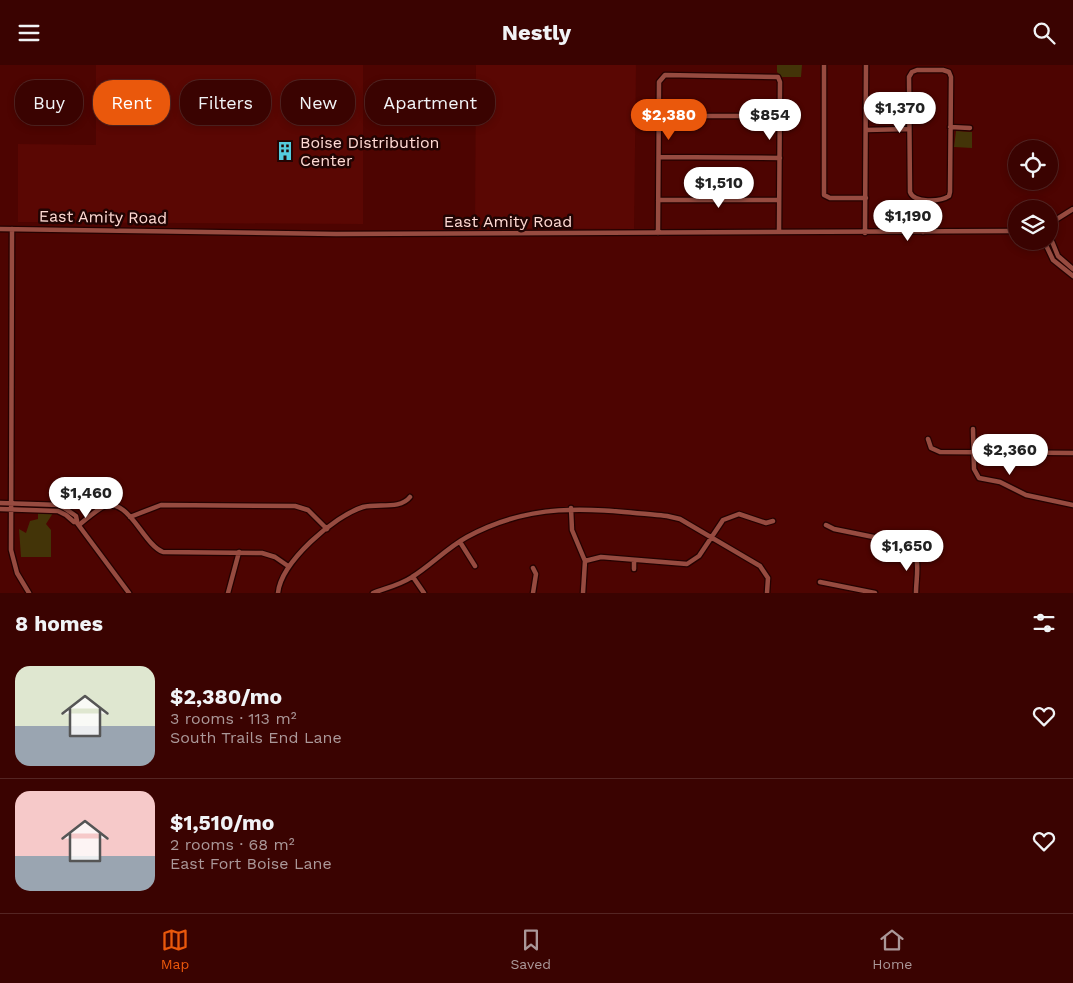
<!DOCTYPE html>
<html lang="en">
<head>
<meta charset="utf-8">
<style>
	:root { --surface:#3a0301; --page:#451110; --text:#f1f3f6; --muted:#ab9899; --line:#542523; --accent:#ea580c }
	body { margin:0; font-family:"Work Sans",sans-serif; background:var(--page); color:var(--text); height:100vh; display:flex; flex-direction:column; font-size:19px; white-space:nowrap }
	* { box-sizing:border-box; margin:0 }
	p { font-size:16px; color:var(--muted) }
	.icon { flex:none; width:28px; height:28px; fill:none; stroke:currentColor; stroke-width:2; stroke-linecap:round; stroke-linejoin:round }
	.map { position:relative; height:528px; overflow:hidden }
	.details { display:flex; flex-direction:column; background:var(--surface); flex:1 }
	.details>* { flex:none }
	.top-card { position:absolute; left:15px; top:15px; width:500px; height:45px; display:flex; gap:10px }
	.fabs { position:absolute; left:1008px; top:75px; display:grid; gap:10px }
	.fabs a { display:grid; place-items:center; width:50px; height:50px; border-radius:50%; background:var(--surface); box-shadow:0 2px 8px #0003,0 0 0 1px var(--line); font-size:25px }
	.price { position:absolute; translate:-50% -42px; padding:0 11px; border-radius:18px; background:#fff; color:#222; font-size:16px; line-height:32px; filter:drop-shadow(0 1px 2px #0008) }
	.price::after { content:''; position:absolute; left:50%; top:30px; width:15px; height:11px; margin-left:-8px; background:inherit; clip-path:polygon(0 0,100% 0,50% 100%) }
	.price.active { background:var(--accent); color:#fff }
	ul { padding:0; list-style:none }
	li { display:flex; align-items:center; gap:15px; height:125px; padding:0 15px }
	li+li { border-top:1px solid var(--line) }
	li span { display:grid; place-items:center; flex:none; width:140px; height:100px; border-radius:15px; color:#555 }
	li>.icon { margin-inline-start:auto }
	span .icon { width:60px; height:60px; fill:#fffc; stroke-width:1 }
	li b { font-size:21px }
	h2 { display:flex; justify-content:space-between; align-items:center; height:60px; padding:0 15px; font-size:21px }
	.chip { padding:0 18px; border-radius:20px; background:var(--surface); box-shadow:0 2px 8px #0003,0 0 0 1px var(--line); font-size:18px; line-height:45px }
	.chip.active { background:var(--accent); color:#fff }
	header { display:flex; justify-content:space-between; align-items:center; height:65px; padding:0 15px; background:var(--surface); font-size:22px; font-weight:700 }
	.tabs { display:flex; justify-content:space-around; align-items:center; height:70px; border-top:1px solid var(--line); background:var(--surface); font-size:14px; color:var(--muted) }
	.tabs a { display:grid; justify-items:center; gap:2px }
	.tabs .active { color:var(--accent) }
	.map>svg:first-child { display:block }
</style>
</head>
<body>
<header><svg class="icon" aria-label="menu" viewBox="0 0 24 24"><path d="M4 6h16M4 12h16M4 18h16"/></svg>Nestly<svg class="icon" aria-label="search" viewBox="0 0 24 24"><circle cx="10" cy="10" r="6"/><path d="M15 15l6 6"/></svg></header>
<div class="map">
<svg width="1073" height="528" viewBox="0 0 1073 528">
	<rect width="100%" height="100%" fill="#4d0401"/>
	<path fill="#5a0703" d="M96,0H363V159L18,157V79L96,80Z
		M476,0H636L634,164L475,163Z"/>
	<path fill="#433408" d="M777,0H802L801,12H782L777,7Z
		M956,66L972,67V83L954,82Z
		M38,447L53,448L46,459L51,465V492H21L19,464L26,468L30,456L38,454Z"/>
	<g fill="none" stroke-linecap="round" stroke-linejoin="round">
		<g stroke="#240201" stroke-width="7">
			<path id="minor" d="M824,0V130L830,133H866
				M917,5H943L949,7L951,12L950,127L949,131C940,137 914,138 910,127L909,12L912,7Z
				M659,51H780
				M950,62L970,63
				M866,65L909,64
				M659,92L780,93
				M658,135H779
				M1049,159L1073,144
				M0,164L336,169L1016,166
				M12,164L11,485L17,508L29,528
				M923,167V135
				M658,168L659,17L665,10L778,12L780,17L779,167
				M865,168L866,0
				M1049,169L1058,191L1073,204
				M1044,176L1053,195L1073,211
				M973,364L974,404L979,413L1000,417L1026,430L1073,440
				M928,374L931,383L940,387L1073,388
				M0,438L60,440L76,451L77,456L74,457L66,450L58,446L0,444
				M571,443L572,465L585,496L583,528
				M130,452L161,440L295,441L308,445L327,464
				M77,458L129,528
				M79,460C86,454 93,448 101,443C128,428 142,479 163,487L262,488L275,492L288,501
				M826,460L834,464L908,479C922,491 916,511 916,528
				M460,477L475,501
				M585,496L601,492L687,499L699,491L723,455L739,449L766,458L773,456
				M533,503L536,509L533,528
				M634,504V495
				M413,512L424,528
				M820,517L875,528
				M228,528L239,487
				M278,528C281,497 334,451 363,442C378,438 400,445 410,432
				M373,528C386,523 400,520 412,512C431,500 447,483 467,472C535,435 594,444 667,451L680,454L760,501L768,513L767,528"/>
		</g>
		<use href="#minor" stroke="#974b40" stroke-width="4.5"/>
	</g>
	<defs>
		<g id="building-bare" transform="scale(1.5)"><path d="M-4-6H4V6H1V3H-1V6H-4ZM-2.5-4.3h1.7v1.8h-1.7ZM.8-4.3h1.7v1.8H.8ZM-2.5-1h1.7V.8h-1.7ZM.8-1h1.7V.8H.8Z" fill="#54cadd" stroke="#210403" stroke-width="2.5" paint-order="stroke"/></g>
	</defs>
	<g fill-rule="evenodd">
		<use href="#building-bare" x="285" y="86"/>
	</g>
	<g text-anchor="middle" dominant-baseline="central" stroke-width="5" stroke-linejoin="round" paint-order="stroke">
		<g font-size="16" fill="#ffdad4" stroke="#210403" text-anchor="start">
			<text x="300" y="77">Boise Distribution<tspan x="300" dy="18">Center</tspan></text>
		</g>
		<g font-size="16" fill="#ffdad4" stroke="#210403">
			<text transform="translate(103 152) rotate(1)">East Amity Road</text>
			<text x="508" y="156">East Amity Road</text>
		</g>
	</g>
</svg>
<div class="fabs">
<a><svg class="icon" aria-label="locate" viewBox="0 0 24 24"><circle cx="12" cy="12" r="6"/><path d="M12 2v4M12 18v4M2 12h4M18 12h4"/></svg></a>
<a><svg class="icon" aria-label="layers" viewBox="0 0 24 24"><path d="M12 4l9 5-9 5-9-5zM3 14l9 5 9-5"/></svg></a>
</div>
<b class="price" style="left:900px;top:69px">$1,370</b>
<b class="price active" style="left:669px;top:76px">$2,380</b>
<b class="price" style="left:770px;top:76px">$854</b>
<b class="price" style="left:719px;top:144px">$1,510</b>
<b class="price" style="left:908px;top:177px">$1,190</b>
<b class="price" style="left:1010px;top:411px">$2,360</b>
<b class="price" style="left:86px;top:454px">$1,460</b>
<b class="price" style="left:907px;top:507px">$1,650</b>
<div class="top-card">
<a class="chip">Buy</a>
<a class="chip active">Rent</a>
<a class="chip">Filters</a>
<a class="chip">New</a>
<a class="chip">Apartment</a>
</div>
</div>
<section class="details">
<h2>8 homes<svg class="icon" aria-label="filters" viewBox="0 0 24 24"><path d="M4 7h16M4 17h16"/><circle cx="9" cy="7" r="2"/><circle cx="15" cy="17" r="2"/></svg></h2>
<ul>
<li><span style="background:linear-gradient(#dfe7d0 60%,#9aa5b1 0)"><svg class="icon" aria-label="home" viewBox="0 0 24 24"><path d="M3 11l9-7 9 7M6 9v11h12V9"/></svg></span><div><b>$2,380/mo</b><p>3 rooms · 113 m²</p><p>South Trails End Lane</p></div><svg class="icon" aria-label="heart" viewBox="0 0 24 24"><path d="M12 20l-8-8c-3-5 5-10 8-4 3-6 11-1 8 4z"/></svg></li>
<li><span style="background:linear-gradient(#f6c9c9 65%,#9aa5b1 0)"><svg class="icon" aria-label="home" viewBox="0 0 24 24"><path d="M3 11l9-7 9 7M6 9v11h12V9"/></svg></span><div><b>$1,510/mo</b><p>2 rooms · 68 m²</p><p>East Fort Boise Lane</p></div><svg class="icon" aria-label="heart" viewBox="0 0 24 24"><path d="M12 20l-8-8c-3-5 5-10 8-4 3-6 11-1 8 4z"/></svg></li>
</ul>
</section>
<nav class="tabs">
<a class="active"><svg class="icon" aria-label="map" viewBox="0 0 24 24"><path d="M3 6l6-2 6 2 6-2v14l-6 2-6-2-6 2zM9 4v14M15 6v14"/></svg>Map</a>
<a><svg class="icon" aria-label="saved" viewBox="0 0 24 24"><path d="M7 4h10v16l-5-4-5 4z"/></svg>Saved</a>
<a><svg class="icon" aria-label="home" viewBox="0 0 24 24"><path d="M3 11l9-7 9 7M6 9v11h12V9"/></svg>Home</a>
</nav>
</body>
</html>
